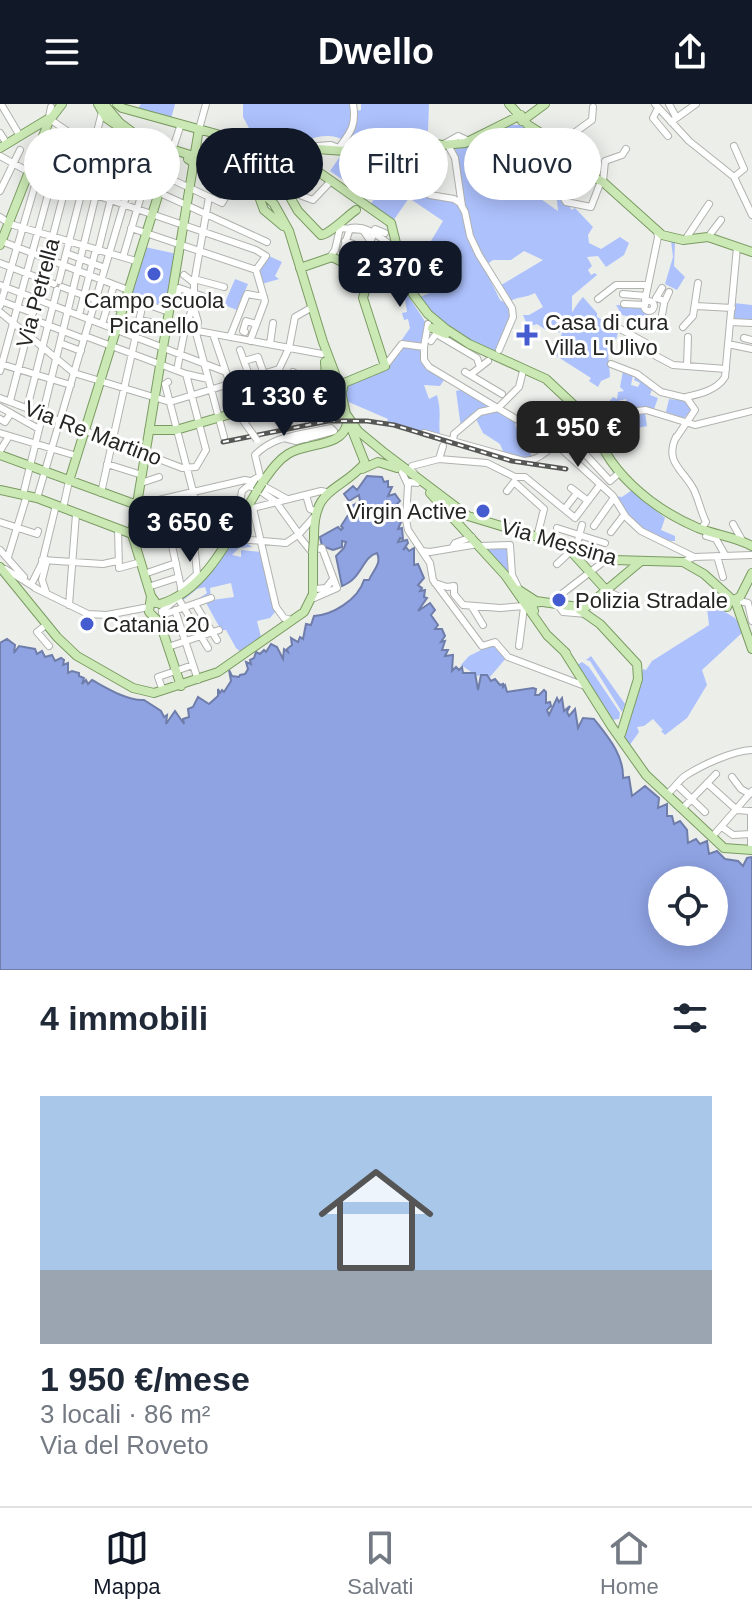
<!DOCTYPE html>
<html lang="it">
<head>
<meta charset="utf-8">
<style>
	:root { --surface:#fff; --page:#f2f2f3; --text:#1f2937; --muted:#747a83; --line:#e0e1e3; --accent:#111827 }
	body { margin:0; font-family:Arial,sans-serif; background:var(--page); color:var(--text); height:100vh; display:flex; flex-direction:column; font-size:30px; white-space:nowrap }
	* { box-sizing:border-box; margin:0 }
	p { font-size:26px; color:var(--muted) }
	.icon { flex:none; width:44px; height:44px; fill:none; stroke:currentColor; stroke-width:2; stroke-linecap:round; stroke-linejoin:round }
	.map { position:relative; height:866px; overflow:hidden }
	.panel { display:flex; flex-direction:column; background:var(--surface); flex:1 }
	.panel>* { flex:none }
	.hud { position:absolute; left:24px; top:24px; width:704px; height:72px; display:flex; gap:16px }
	.tools { position:absolute; left:648px; top:762px; display:grid; gap:16px }
	.tools a { display:grid; place-items:center; width:80px; height:80px; border-radius:50%; background:var(--surface); box-shadow:0 4px 20px #0003; font-size:40px }
	.price { position:absolute; translate:-50% -68px; padding:0 18px; border-radius:16px; background:var(--accent); color:#fff; font-size:26px; line-height:52px; filter:drop-shadow(0 2px 4px #0008) }
	.price::after { content:''; position:absolute; left:50%; top:48px; width:24px; height:18px; margin-left:-12px; background:inherit; clip-path:polygon(0 0,100% 0,50% 100%) }
	.price.selected { background:#222; color:#fff }
	ul { padding:0; list-style:none }
	li { display:grid; align-content:center; gap:16px; height:424px; padding:0 40px }
	li+li { border-top:2px solid var(--line) }
	li span { display:grid; place-items:center; height:248px; border-radius:0px; color:#555 }
	li>.icon { margin-inline-start:auto }
	span .icon { width:144px; height:144px; fill:#fffc; stroke-width:1 }
	li b { font-size:34px }
	h2 { display:flex; justify-content:space-between; align-items:center; height:96px; padding:0 40px; font-size:34px }
	.chip { padding:0 28px; border-radius:36px; background:var(--surface); box-shadow:0 4px 20px #0003; font-size:28px; line-height:72px }
	.chip.selected { background:var(--accent); color:#fff }
	header { display:flex; justify-content:space-between; align-items:center; height:104px; padding:0 40px; background:var(--accent); color:#fff; font-size:36px; font-weight:800 }
	.dock { display:flex; justify-content:space-around; align-items:center; height:112px; border-top:2px solid var(--line); background:var(--surface); font-size:22px; color:var(--muted) }
	.dock a { display:grid; justify-items:center; gap:4px }
	.dock .selected { color:var(--accent) }
	.map>svg:first-child { display:block }
</style>
</head>
<body>
<header><svg class="icon" aria-label="menu" viewBox="0 0 24 24"><path d="M4 6h16M4 12h16M4 18h16"/></svg>Dwello<svg class="icon" aria-label="share" viewBox="0 0 24 24"><path d="M12 15V3M7 8l5-5 5 5M5 13v7h14v-7"/></svg></header>
<div class="map">
<svg width="752" height="866" viewBox="0 0 752 866">
	<rect width="100%" height="100%" fill="#eceeea"/>
	<path fill="#adc1fd" d="M141,0H175L171,15L137,6Z
		M243,0H352L353,10L345,37C334,29 318,32 306,36L308,41L296,49L248,35L250,26L243,13Z
		M361,0H429L428,27L411,25L354,40L356,32L350,31L355,7L361,6Z
		M507,21H520L538,31L537,36C514,48 514,54 518,79L558,107L557,97L548,71L570,101L571,106L575,104L593,123L588,131L589,139L601,145L620,133L629,139L624,151L606,163L598,152L587,153L592,162L588,166L591,171L595,169L597,171L572,192V212L559,229L554,222L546,226L537,220L528,223L523,211H529L543,203L535,189C526,194 518,192 509,198L498,183L543,156L524,147L511,156H493L486,161C467,124 458,84 455,43Z
		M341,51L365,68L355,84L330,67Z
		M395,72L435,95L455,97L465,110L469,132L500,196L509,201L512,213L495,249C465,235 438,219 418,194L443,183L436,184L434,178L441,175L437,164L429,166L421,144L428,142L443,117L409,94L393,117L370,101L387,76Z
		M671,137L675,138L674,162L685,173L677,186L665,180L673,153Z
		M145,143L177,150L167,206L128,193Z
		M269,152L282,158L275,172L279,175L262,180L258,167Z
		M235,175L248,180L237,206L224,201Z
		M403,184L426,219L424,241L399,240L410,224L408,215L404,216L402,209L407,208Z
		M583,193L597,209V213L619,225L616,236L607,234L610,273L601,277L598,283L589,277L591,274L547,246L559,239C561,227 575,201 583,193Z
		M734,199L752,201V217L732,216Z
		M616,201L643,202L645,209L649,211L648,217L622,211Z
		M404,241L424,246L423,255L444,276L440,282L424,281L429,295L437,291C442,310 438,314 440,331L422,330L387,318L388,315L344,296L346,279L384,267Z
		M623,267L633,271L631,281L638,283L640,279L634,276L635,273L653,283L650,291L658,294L654,305L628,304L626,295L607,300L613,293L617,295L618,288L624,287L620,283Z
		M464,285L496,304L473,309L461,324L456,287Z
		M679,293L693,305L684,314L666,308L669,295L678,296Z
		M494,305L517,317L515,320L523,342L527,343L534,356L505,352L500,340L483,329L475,313Z
		M634,309H645L647,322L599,332L597,322L601,315L608,318L631,314Z
		M632,386L665,414L661,426L675,432V437C643,438 626,412 611,387L615,392L622,393Z
		M250,436L248,440L252,443L239,444L232,451L241,453V446L262,448L276,507L270,514L257,517L261,533L241,548L236,544L226,526H221L205,497L234,493L231,479L210,484L211,493L190,500L207,489L205,483L197,485L182,497L180,494L210,469L233,439Z
		M483,443H507L509,469L508,470Z
		M720,491L725,508L735,514L744,527L702,566L707,581L687,614L665,631L661,627L663,626L653,615L644,622L637,623L639,628L629,642L624,634L627,611L643,565L646,566L652,557L709,521L706,496Z
		M495,539L506,554L490,573L485,570L477,572L461,561L469,552Z
		M591,552L625,600L622,608L590,557L586,556Z
		M582,558L589,563L620,609L619,615L611,616L577,561Z"/>
	<path fill="#8fa3e3" stroke="#6f7daa" stroke-width="2" fill-rule="evenodd" d="M367,372L382,373L384,378L388,377V383H392L388,392L395,390L400,397L395,402L400,406L397,416H402L398,425L402,424L403,435L400,434L398,438L407,436L408,439L403,446L406,443L409,447L414,444V461L418,460L424,474L418,481L422,484L420,487L425,486L424,493L427,494L418,507L430,499L435,506L431,511L438,521L435,525H442L445,532L441,538L445,537L442,546H448L445,552L453,551L452,567L456,563L459,566L462,563L463,569H475L478,586L481,571H487L491,577L495,575L500,581L503,580V583L505,581L507,588L533,584L536,585L535,591H539L544,586L546,588V599L550,598L551,602L547,606L549,611L557,594L559,598L562,594L564,607L570,602L567,608L569,612L575,605L578,624L583,614L594,615C608,633 624,651 623,674L629,673L632,692L645,682L659,694L658,704L667,700V712H672L674,720L680,717L687,726L688,739L696,735L700,740L707,737L709,750L717,747L725,755L738,757L743,762L747,754L752,753V866H0V539L7,535L15,541L14,549L19,542L35,545L37,550L42,547L45,553L52,551L55,557L61,554L64,556L63,561L68,559V569L72,567L79,569V572L84,574L82,580L86,576L88,580L92,576C105,583 127,597 144,596L161,607L164,613L167,611L166,620L175,607L184,620L183,615L189,613L188,605L193,603L198,593L209,600L218,592V585L220,589L222,586L224,588L231,577L229,566L232,572L239,573L240,571L245,570L248,565L246,558L251,560L250,556L254,554L256,548L260,550L264,546L266,548L271,540L277,543L283,555L284,545L288,548L287,545L292,541L291,534L298,538L300,533L303,535L306,520L311,521L314,512C332,511 358,496 364,476H369C373,466 382,460 377,449C362,453 362,475 342,482L336,452L344,444L346,438L342,437V443L333,446L322,442L320,433L338,423L341,426L343,424L341,422L352,405V402L360,397L359,391L349,397L344,390L353,382L357,386ZM662,776H714V828H662Z"/>
	<g fill="none" stroke-linecap="round" stroke-linejoin="round">
		<g stroke="#b0b2ae" stroke-width="8">
			<path id="minor" d="M1,0L20,32
				M655,0L689,37L734,73L752,111
				M669,0L676,13
				M658,4L653,14L668,32
				M49,13L51,3
				M51,16L92,44
				M671,18L696,0
				M199,25L206,0
				M0,29L7,40
				M541,29L534,43L566,98L591,103L601,77
				M42,35L267,138
				M240,36L242,46L258,51L263,60
				M94,39L222,99L226,92
				M559,40L592,16L593,3
				M442,41L458,32L469,37
				M448,41L455,54L462,102
				M317,42L331,41L341,45
				M338,45C349,30 357,23 353,0
				M172,47L181,20
				M365,47L370,59L380,66L393,68L430,91L454,95L460,99L465,108L470,132L479,151L512,204L513,213L499,246
				M0,52L29,68L256,146L266,152L256,166
				M277,62L280,73L285,75V77
				M310,62L306,72L313,78
				M734,73L744,65L734,42
				M603,78L605,57L622,51L626,45
				M286,86L313,96L331,77
				M0,87L20,46
				M0,113L10,120L136,157
				M131,124L256,166
				M708,133L721,116
				M685,136L709,100
				M1,137L128,186
				M345,137L361,143L366,150
				M369,145L392,161
				M98,147L117,70
				M343,147L350,124C368,121 379,133 392,142
				M66,149L105,164
				M366,150L375,125L385,129
				M123,153L144,82
				M330,153L335,146L340,124L363,126L371,138
				M0,159L54,180
				M184,171L194,179L209,93
				M194,175L224,183
				M59,177L102,8
				M0,181L226,268
				M62,183L122,206
				M623,190L646,192
				M126,193L169,208
				M171,194L177,196L179,184L205,193
				M656,194L665,197L669,188
				M656,194L662,184
				M598,195L616,181H648
				M645,196L658,133L657,127
				M644 202a5 5 0 1 1 10 0a5 5 0 1 1-10 0Z
				M1,197L33,209
				M624,200L645,201
				M193,201L198,218L196,229L224,333
				M0,202L38,71
				M696,202L732,204
				M0,208L74,269L170,298
				M79,211L96,145
				M32,215L84,235
				M139,216L322,250
				M730,218L752,219
				M102,220L114,181
				M613,221L646,239L656,252L673,261L726,265
				M660,222L664,200
				M683,223L693,212L698,179
				M245,228L243,227L246,217L256,220
				M213,230L242,315L252,329
				M85,232L186,270L208,275
				M230,233L247,190L264,193
				M744,234L752,236
				M250,237L265,197L256,166
				M431,237L436,230L438,231L477,254L480,263
				M60,239L81,247
				M270,240L273,219
				M728,240L752,245
				M424,243V256L429,263L516,315
				M240,246L250,274
				M244,257L258,253L264,270
				M1,260L71,281
				M611,260L637,270L661,288L686,294
				M385,262L402,240L424,243L428,220
				M687,262L688,233
				M177,266L185,225L194,199V179
				M0,267L52,76
				M293,268L320,284
				M465,268L502,290
				M470,271L488,257
				M168,278L165,280L201,418
				M259,289L262,300
				M300,289L308,316
				M0,294L182,364L196,363L206,346L186,270
				M281,295L288,318
				M10,297L66,81
				M170,298L279,265L289,244L295,213L309,205
				M0,303L39,325
				M27,304L57,186
				M591,313L646,306L695,321L752,307
				M0,315L5,318L11,309
				M535,327L552,342
				M0,329L77,352
				M424,329L524,357C540,357 548,344 562,337L586,351L610,377L618,370
				M676,333C664,359 684,366 694,386C699,397 701,408 706,418L701,425
				M284,334L296,337L334,327L331,324L306,329
				M676,334L695,306L686,293C700,290 717,286 725,273L737,143
				M453,338L454,330L480,308L498,304L519,283L523,267
				M556,340L613,392L626,413L641,427L694,453
				M0,347L9,332
				M439,355L443,342
				M107,360L142,371
				M402,368L408,381
				M414,369L411,366L412,362L439,355L487,359L515,373H525L575,414L600,381
				M253,376L260,372L255,351C270,336 286,333 306,329V335
				M141,379L159,373
				M417,379L410,378L408,381L406,416L408,426L430,459L433,476L482,542L495,538L508,553L585,582
				M265,383L287,395
				M571,384L588,397
				M507,387L514,378L544,405L537,433
				M262,388L276,398L299,430
				M101,389L143,199
				M23,391L107,45
				M306,391L310,405L317,408
				M37,394L141,42
				M137,401L245,376L259,379
				M567,402L577,389
				M63,404L69,377
				M253,404L276,503L284,514L291,516
				M238,409L242,387L248,382L256,384
				M247,409L249,405L321,387L326,388
				M0,418L37,430L38,427
				M733,420L743,438
				M594,422L613,395
				M557,424L605,439
				M118,425L119,464L141,458
				M611,428L624,411
				M132,430L160,429L245,406
				M298,431L310,446L322,444L337,484L314,494
				M706,432L716,435L725,451
				M171,437L182,488
				M134,438L217,439L238,435L286,439L299,430L314,413
				M480,442L510,441L512,471L519,485
				M452,444L455,439L472,433
				M576,444L582,421
				M0,446L24,473
				M422,447L430,448L478,440
				M717,452L723,473
				M8,453L27,391
				M42,456L103,460L117,457
				M683,458L694,453L752,451
				M557,460L571,447
				M5,465L36,484
				M144,470L176,459
				M33,477L42,459L56,401
				M435,479L447,483L454,482V490L463,501L500,504L524,502
				M148,483L179,473
				M35,484L88,510L107,511L149,503
				M181,485L197,470L194,438
				M315,485L326,484L333,475
				M607,487L632,499
				M46,488L42,476L47,456
				M178,494L208,544
				M740,497L748,499L752,517
				M550,499L607,455
				M195,500L217,536
				M69,501L76,410
				M558,501L563,508L587,510
				M472,503L483,521
				M175,506L198,576
				M162,507L174,497
				M162,509L165,510L211,494
				M47,520L37,528L49,542
				M519,542L524,503
				M168,543L219,526
				M163,587L158,573L193,561
				M732,673L741,685L750,690
				M707,679L737,706L749,707
				M677,681L705,708
				M667,690C674,685 678,677 685,672C702,661 732,647 752,646
				M682,705L716,670
				M722,723L733,731L751,730
				M712,733L752,687
				M751,746V707"/>
		</g>
		<g stroke="#7b9b62" stroke-width="10">
			<path id="major" d="M98,0L106,14L122,25
				M104,0L120,19L143,36L231,64L252,78L274,100L289,127L323,238L340,283L346,310L358,327L386,350L468,412L614,456L683,458L704,470L736,499L752,545
				M117,0L122,4L296,52L391,119L403,167L413,190L428,210L446,225L469,240L546,275L577,304L593,315C602,365 653,405 698,424C716,431 735,433 752,442
				M509,0L528,21L557,39L581,67L603,78L662,131L683,136L708,133L752,148
				M522,17L545,0
				M199,25L195,49L200,54
				M0,44L48,15
				M188,55L206,67L219,64L225,66
				M239,67L248,69L261,59L281,62L301,49L317,45L359,48L412,36L442,41L465,39L521,11
				M258,73L286,86L298,107L321,131C330,130 347,112 356,106
				M257,87L264,106L283,122
				M0,141L49,17L62,0
				M300,164L332,153L344,159L367,158L395,172
				M432,224L446,230
				M325,258L327,286L344,315
				M342,288L344,279L385,262L363,194L372,160
				M576,308L594,333
				M149,326H176L323,283L325,279
				M0,351L137,401
				M362,365L378,358L397,364
				M69,377L171,50
				M262,379C270,368 277,357 288,350C307,338 343,344 347,319
				M0,386L37,394L132,430
				M430,389L505,471L547,531L566,549
				M314,434C313,382 339,389 365,359L352,326
				M567,443L607,487
				M0,463L57,533L77,552L133,584L154,589L218,568L304,508L313,490V448
				M519,486L536,497L585,504L640,458
				M151,492L149,508L160,519L181,582
				M156,499L151,492L132,430L194,57
				M160,500C208,486 233,426 257,387
				M727,503L729,498L740,493L752,469
				M580,506L600,520L637,560L638,575L621,630
				M534,507L531,499L541,498
				M564,547L612,623L646,671L724,744L752,746"/>
		</g>
		<use href="#minor" stroke="#fff" stroke-width="6"/>
		<use href="#major" stroke="#cbe9b5" stroke-width="8"/>
		<g stroke="#575856" stroke-width="5">
			<path id="rail" d="M223,338L328,317H367L394,321L512,357L566,365"/>
		</g>
		<use href="#rail" stroke="#fff" stroke-width="2" stroke-dasharray="6" stroke-linecap="butt"/>
		<g stroke="#b0b2ae" stroke-width="8" stroke-linecap="butt">
			<path id="minor-bridge" d="M252,329L257,336"/>
		</g>
		<g stroke="#7b9b62" stroke-width="10" stroke-linecap="butt">
			<path id="major-bridge" d="M257,387L262,379
				M313,448L314,434"/>
		</g>
		<use href="#minor-bridge" stroke="#fff" stroke-width="6"/>
		<use href="#major-bridge" stroke="#cbe9b5" stroke-width="8"/>
	</g>
	<g fill="#455cd0" stroke="#fff" stroke-width="3">
		<circle cx="154" cy="170" r="8"/>
		<path d="M523 219h8v8h8v8h-8v8h-8v-8h-8v-8h8z"/>
		<circle cx="483" cy="407" r="8"/>
		<circle cx="559" cy="496" r="8"/>
		<circle cx="87" cy="520" r="8"/>
	</g>
	<g text-anchor="middle" dominant-baseline="central" stroke-width="6" stroke-linejoin="round" paint-order="stroke">
		<g font-size="22" fill="#252524" stroke="#fff">
			<text transform="translate(38 189) rotate(-75)">Via Petrella</text>
			<text transform="translate(93 329) rotate(21)">Via Re Martino</text>
			<text transform="translate(559 438) rotate(16)">Via Messina</text>
		</g>
		<g font-size="22" fill="#252524" stroke="#fff" text-anchor="start">
			<text x="154" y="196" text-anchor="middle">Campo scuola<tspan x="154" dy="25">Picanello</tspan></text>
			<text x="545" y="218">Casa di cura<tspan x="545" dy="25">Villa L'Ulivo</tspan></text>
			<text x="467" y="407" text-anchor="end">Virgin Active</text>
			<text x="575" y="496">Polizia Stradale</text>
			<text x="103" y="520">Catania 20</text>
		</g>
	</g>
</svg>
<div class="tools">
<a><svg class="icon" aria-label="locate" viewBox="0 0 24 24"><circle cx="12" cy="12" r="6"/><path d="M12 2v4M12 18v4M2 12h4M18 12h4"/></svg></a>
</div>
<b class="price" style="left:400px;top:205px">2 370 €</b>
<b class="price" style="left:284px;top:334px">1 330 €</b>
<b class="price selected" style="left:578px;top:365px">1 950 €</b>
<b class="price" style="left:190px;top:460px">3 650 €</b>
<div class="hud">
<a class="chip">Compra</a>
<a class="chip selected">Affitta</a>
<a class="chip">Filtri</a>
<a class="chip">Nuovo</a>
</div>
</div>
<section class="panel">
<h2>4 immobili<svg class="icon" aria-label="filters" viewBox="0 0 24 24"><path d="M4 7h16M4 17h16"/><circle cx="9" cy="7" r="2"/><circle cx="15" cy="17" r="2"/></svg></h2>
<ul>
<li><span style="background:linear-gradient(#a9c7e8 70%,#9aa5b1 0)"><svg class="icon" aria-label="home" viewBox="0 0 24 24"><path d="M3 11l9-7 9 7M6 9v11h12V9"/></svg></span><div><b>1 950 €/mese</b><p>3 locali · 86 m²</p><p>Via del Roveto</p></div></li>
</ul>
</section>
<nav class="dock">
<a class="selected"><svg class="icon" aria-label="map" viewBox="0 0 24 24"><path d="M3 6l6-2 6 2 6-2v14l-6 2-6-2-6 2zM9 4v14M15 6v14"/></svg>Mappa</a>
<a><svg class="icon" aria-label="saved" viewBox="0 0 24 24"><path d="M7 4h10v16l-5-4-5 4z"/></svg>Salvati</a>
<a><svg class="icon" aria-label="home" viewBox="0 0 24 24"><path d="M3 11l9-7 9 7M6 9v11h12V9"/></svg>Home</a>
</nav>
</body>
</html>
